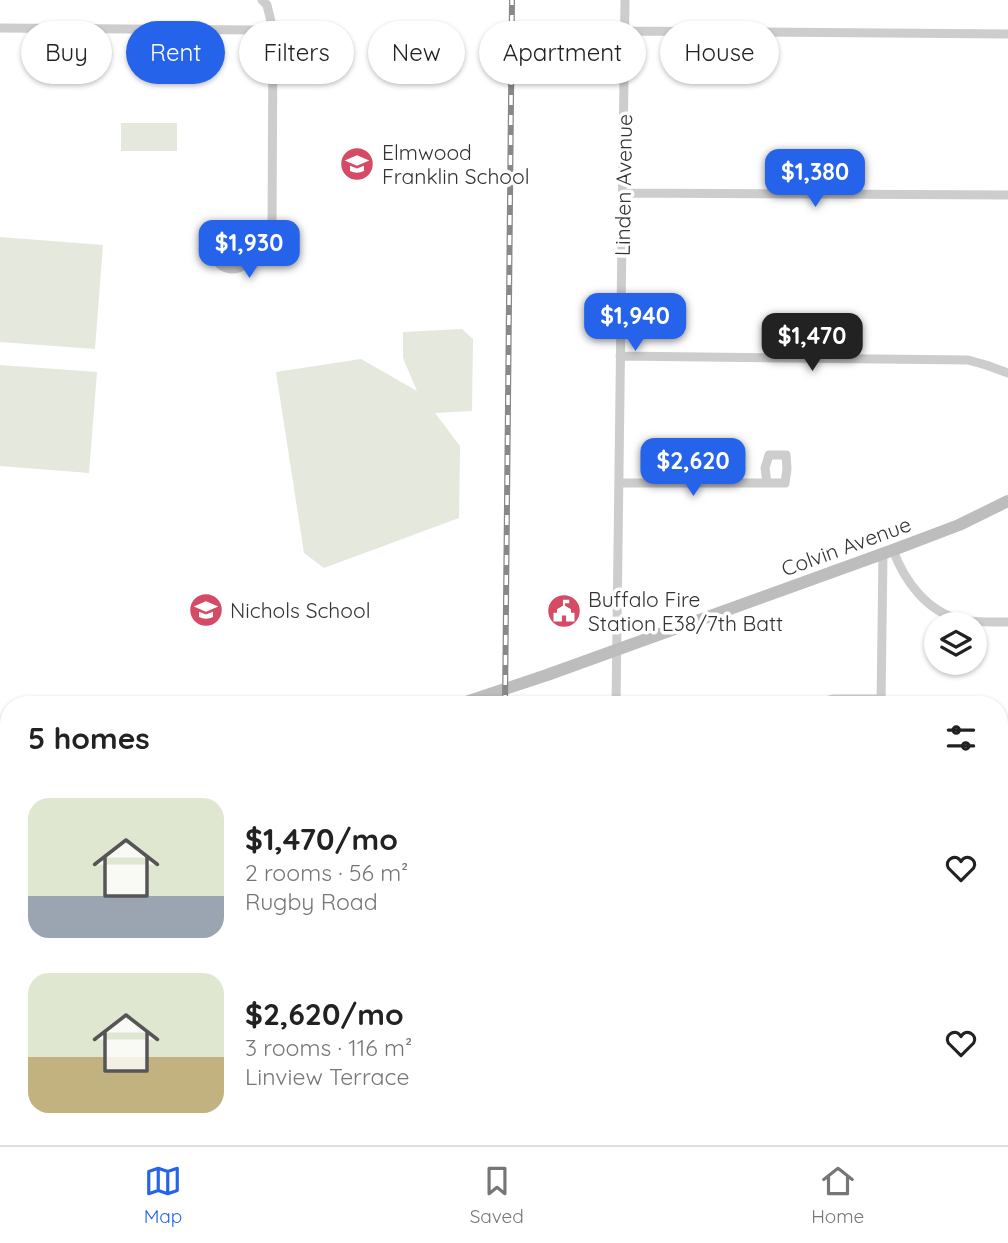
<!DOCTYPE html>
<html lang="en">
<head>
<meta charset="utf-8">
<style>
	:root { --surface:#fff; --page:#f6f6f6; --text:#222; --muted:#767676; --line:#e0e0e0; --accent:#2563eb }
	body { margin:0; font-family:Quicksand,sans-serif; background:var(--page); color:var(--text); height:100vh; display:flex; flex-direction:column; font-size:26px; white-space:nowrap }
	* { box-sizing:border-box; margin:0 }
	p { font-size:23px; color:var(--muted) }
	.icon { flex:none; width:38px; height:38px; fill:none; stroke:currentColor; stroke-width:2; stroke-linecap:round; stroke-linejoin:round }
	.map { position:relative; flex:1; overflow:hidden }
	.side { position:absolute; left:0px; top:696px; width:1008px; height:450px; display:flex; flex-direction:column; background:var(--surface); border-radius:28px 28px 0 0; box-shadow:0 2px 5px #0004 }
	.side>* { flex:none }
	.guide { position:absolute; left:21px; top:21px; width:966px; height:63px; display:flex; gap:14px }
	.tools { position:absolute; left:924px; top:612px; display:grid; gap:14px }
	.tools a { display:grid; place-items:center; width:63px; height:63px; border-radius:50%; background:var(--surface); box-shadow:0 2px 5px #0004; font-size:35px }
	.price { position:absolute; translate:-50% -60px; padding:0 16px; border-radius:14px; background:var(--accent); color:#fff; font-size:23px; line-height:46px; filter:drop-shadow(0 2px 4px #0008) }
	.price::after { content:''; position:absolute; left:50%; top:42px; width:21px; height:16px; margin-left:-10px; background:inherit; clip-path:polygon(0 0,100% 0,50% 100%) }
	.price.active { background:#222; color:#fff }
	ul { padding:0; list-style:none }
	li { display:flex; align-items:center; gap:21px; height:175px; padding:0 28px }
	li span { display:grid; place-items:center; flex:none; width:196px; height:140px; border-radius:21px; color:#555 }
	li>.icon { margin-inline-start:auto }
	span .icon { width:84px; height:84px; fill:#fffc; stroke-width:1 }
	li b { font-size:30px }
	h2 { display:flex; justify-content:space-between; align-items:center; height:84px; padding:0 28px; font-size:30px }
	.pill { padding:0 24px; border-radius:32px; background:var(--surface); box-shadow:0 2px 5px #0004; font-size:24px; line-height:63px }
	.pill.active { background:var(--accent); color:#fff }
	.menu { display:flex; justify-content:space-around; align-items:center; height:98px; border-top:2px solid var(--line); background:var(--surface); font-size:19px; color:var(--muted) }
	.menu a { display:grid; justify-items:center; gap:4px }
	.menu .active { color:var(--accent) }
	.map>svg:first-child { display:block }
</style>
</head>
<body>
<div class="map">
<svg width="1008" height="1145" viewBox="0 0 1008 1145">
	<rect width="100%" height="100%" fill="#fff"/>
	<path fill="#e4e8dd" d="M121,123H177V151H121Z
		M217 248a15 15 0 1 1 30 0a15 15 0 1 1-30 0Z
		M0,237L103,245L95,349L0,342Z
		M462,329L473,339L472,411L435,413L460,446L459,518L324,568L304,553L276,372L361,359L417,391L403,358V332Z
		M0,365L97,372L89,473L0,466Z
		M0,851L9,886V1138H14L13,1145H0Z"/>
	<g fill="none" stroke-linecap="round" stroke-linejoin="round">
		<path stroke="#cdcdcd" stroke-width="9" d="M0,28L273,30
			M625,31L1008,34
			M622,193L1008,195
			M231,228L253,231L260,235C258,248 256,257 246,264C217,285 195,234 231,228Z
			M260,235L272,229L273,30L267,5L262,0
			M620,356L968,360L986,365L1008,373
			M619,483H785L787,469L786,455H769L765,468L767,483
			M893,550C904,580 926,611 959,619C974,623 992,622 1008,622
			M616,705L625,0
			M809,705L834,699H881
			M881,705L883,553
			M999,831H1008
			M0,869L9,866
			M999,1019H1008
			M211,1145V1138
			M381,1145V1138
			M608,1145V1138"/>
		<path stroke="#bdbdbd" stroke-width="12" d="M457,705L547,675L893,550L959,525L1008,501
			M0,811L9,843
			M23,1145L25,1138"/>
		<g stroke="#888" stroke-width="6">
			<path id="rail" d="M505,705L512,0
				M491,1145V1138"/>
		</g>
		<use href="#rail" stroke="#fff" stroke-width="3.5" stroke-dasharray="10" stroke-linecap="butt"/>
	</g>
	<defs>
		<g id="school-disc" transform="scale(1.75)"><circle r="9.5" fill="#d54a65" stroke="#fff"/><path d="M0-5L7-2L0 1L-7-2ZM-4 1L0 2.5L4 1V4Q0 6-4 4Z" fill="#fff"/></g>
		<g id="civic-disc" transform="scale(1.75)"><circle r="9.5" fill="#d54a65" stroke="#fff"/><path d="M-.6-6.5H3V-4.5H.6V-3L4-1V1h2V6H-6V1h2V-1L-.6-3ZM-1.2 2.5V6h2.4V2.5Z" fill="#fff"/></g>
	</defs>
	<g fill-rule="evenodd">
		<use href="#school-disc" x="357" y="164"/>
		<use href="#school-disc" x="206" y="610"/>
		<use href="#civic-disc" x="564" y="611"/>
	</g>
	<g text-anchor="middle" dominant-baseline="central" stroke-width="7" stroke-linejoin="round" paint-order="stroke">
		<g font-size="21" fill="#333" stroke="#fff" text-anchor="start">
			<text x="382" y="152">Elmwood<tspan x="382" dy="24">Franklin School</tspan></text>
			<text x="588" y="599">Buffalo Fire<tspan x="588" dy="24">Station E38/7th Batt</tspan></text>
			<text x="230" y="610">Nichols School</text>
		</g>
		<g font-size="21" fill="#333" stroke="#fff">
			<text transform="translate(623 185) rotate(-89)">Linden Avenue</text>
			<text transform="translate(846 546) rotate(-20)">Colvin Avenue</text>
		</g>
	</g>
</svg>
<div class="tools">
<a><svg class="icon" aria-label="layers" viewBox="0 0 24 24"><path d="M12 4l9 5-9 5-9-5zM3 14l9 5 9-5"/></svg></a>
</div>
<b class="price" style="left:815px;top:209px">$1,380</b>
<b class="price" style="left:249px;top:280px">$1,930</b>
<b class="price" style="left:635px;top:353px">$1,940</b>
<b class="price active" style="left:812px;top:373px">$1,470</b>
<b class="price" style="left:693px;top:498px">$2,620</b>
<div class="guide">
<a class="pill">Buy</a>
<a class="pill active">Rent</a>
<a class="pill">Filters</a>
<a class="pill">New</a>
<a class="pill">Apartment</a>
<a class="pill">House</a>
</div>
<section class="side">
<h2>5 homes<svg class="icon" aria-label="filters" viewBox="0 0 24 24"><path d="M4 7h16M4 17h16"/><circle cx="9" cy="7" r="2"/><circle cx="15" cy="17" r="2"/></svg></h2>
<ul>
<li><span style="background:linear-gradient(#dfe7d0 70%,#9aa5b1 0)"><svg class="icon" aria-label="home" viewBox="0 0 24 24"><path d="M3 11l9-7 9 7M6 9v11h12V9"/></svg></span><div><b>$1,470/mo</b><p>2 rooms · 56 m²</p><p>Rugby Road</p></div><svg class="icon" aria-label="heart" viewBox="0 0 24 24"><path d="M12 20l-8-8c-3-5 5-10 8-4 3-6 11-1 8 4z"/></svg></li>
<li><span style="background:linear-gradient(#dfe7d0 60%,#c2b280 0)"><svg class="icon" aria-label="home" viewBox="0 0 24 24"><path d="M3 11l9-7 9 7M6 9v11h12V9"/></svg></span><div><b>$2,620/mo</b><p>3 rooms · 116 m²</p><p>Linview Terrace</p></div><svg class="icon" aria-label="heart" viewBox="0 0 24 24"><path d="M12 20l-8-8c-3-5 5-10 8-4 3-6 11-1 8 4z"/></svg></li>
</ul>
</section>
</div>
<nav class="menu">
<a class="active"><svg class="icon" aria-label="map" viewBox="0 0 24 24"><path d="M3 6l6-2 6 2 6-2v14l-6 2-6-2-6 2zM9 4v14M15 6v14"/></svg>Map</a>
<a><svg class="icon" aria-label="saved" viewBox="0 0 24 24"><path d="M7 4h10v16l-5-4-5 4z"/></svg>Saved</a>
<a><svg class="icon" aria-label="home" viewBox="0 0 24 24"><path d="M3 11l9-7 9 7M6 9v11h12V9"/></svg>Home</a>
</nav>
</body>
</html>
